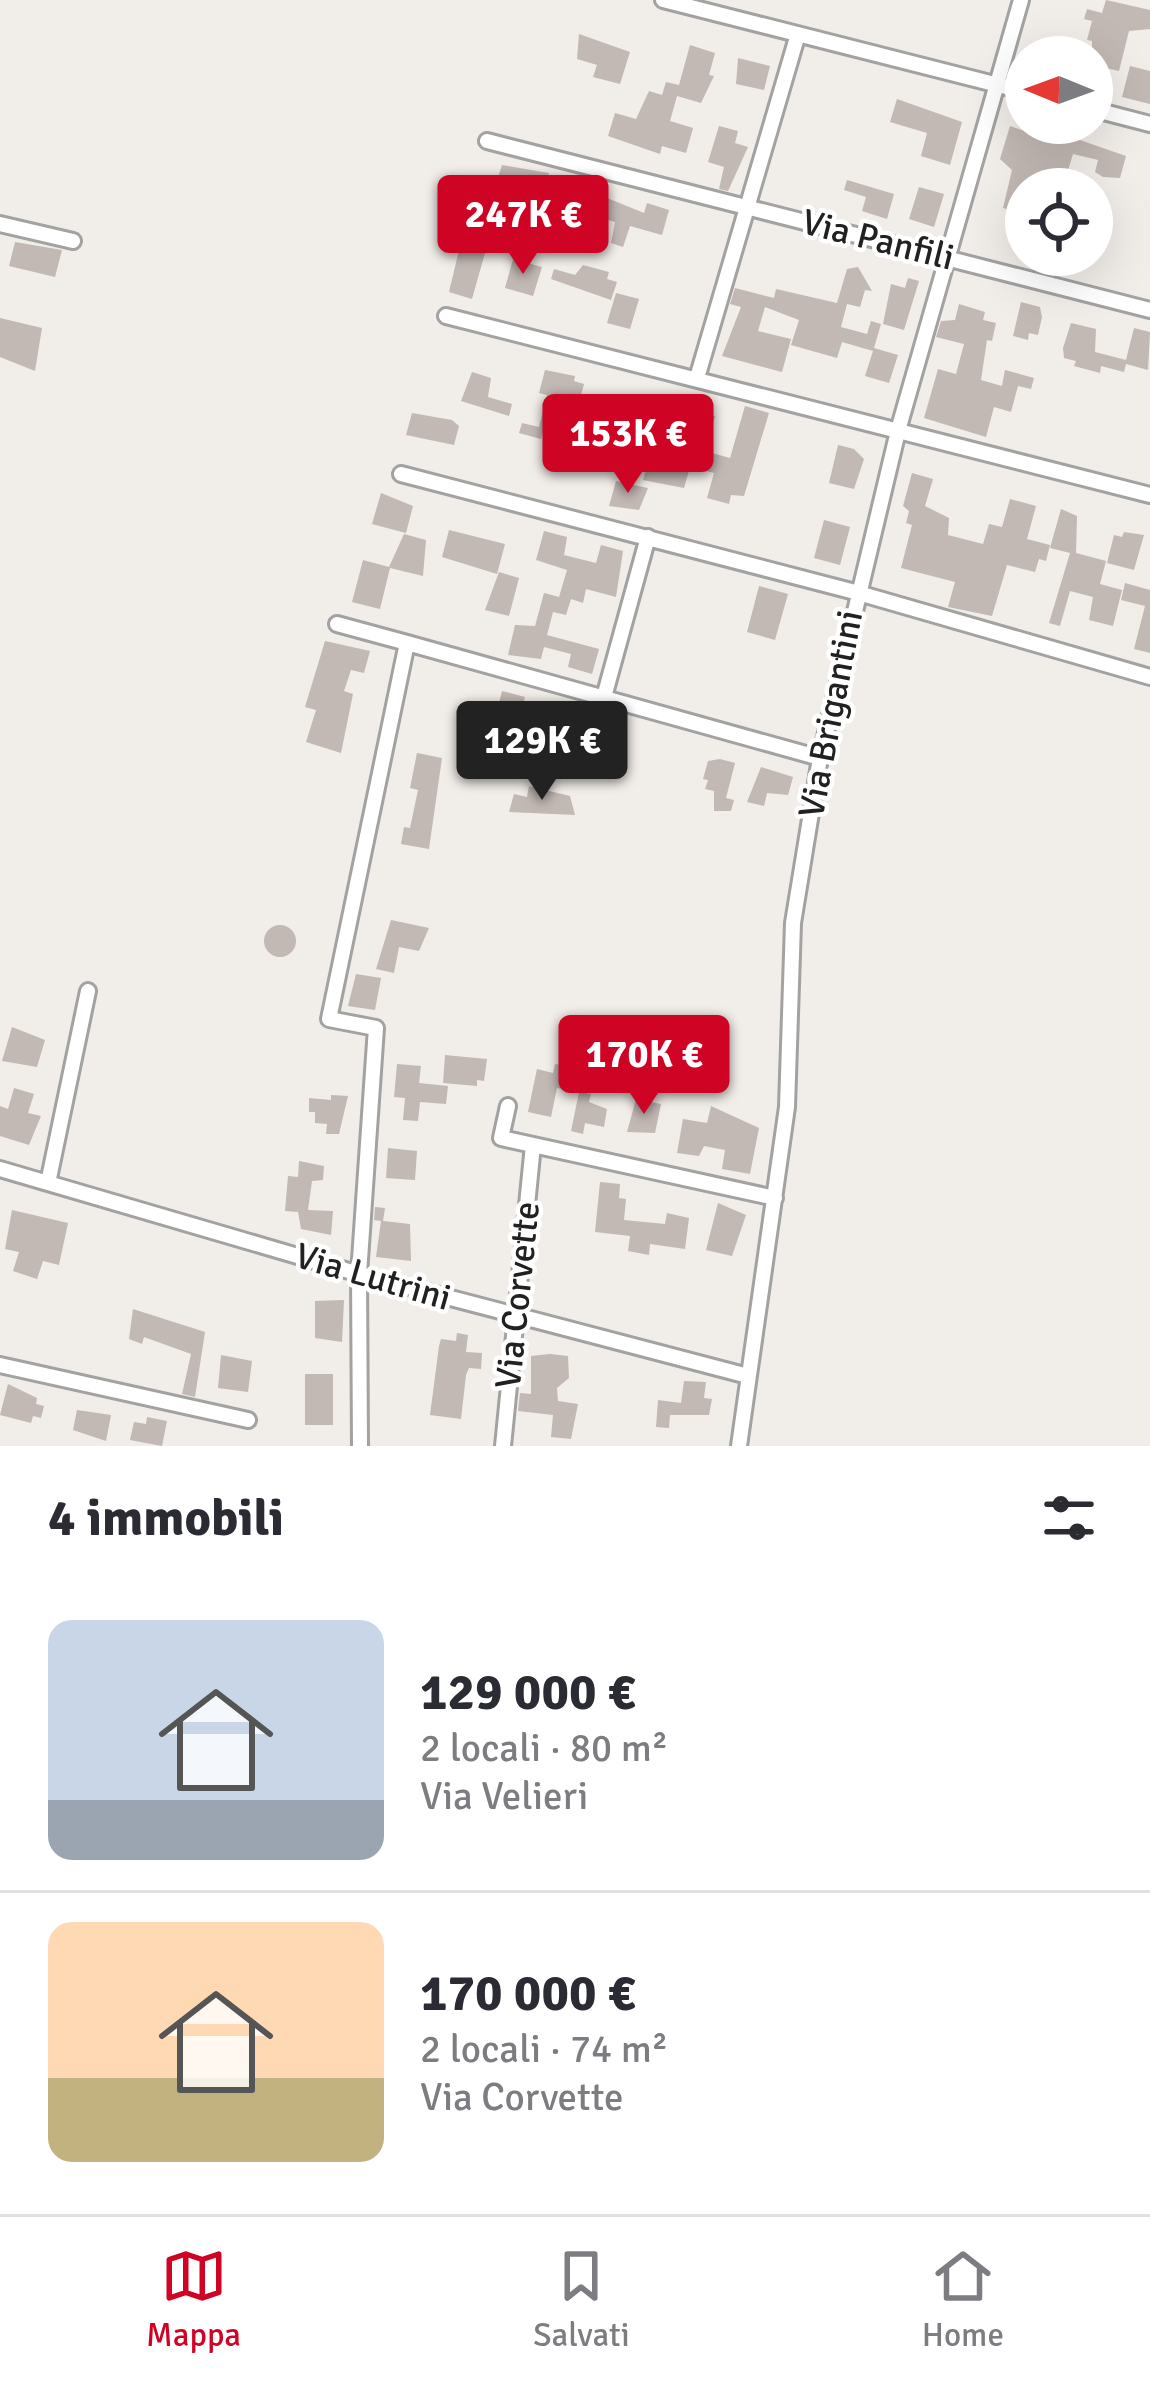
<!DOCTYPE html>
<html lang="it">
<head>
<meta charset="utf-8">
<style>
	:root { --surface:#fff; --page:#f7f7f7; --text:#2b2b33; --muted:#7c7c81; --line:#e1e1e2; --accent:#cf0425 }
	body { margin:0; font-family:Signika,sans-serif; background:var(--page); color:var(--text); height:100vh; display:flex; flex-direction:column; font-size:45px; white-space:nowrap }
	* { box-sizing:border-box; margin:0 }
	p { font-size:39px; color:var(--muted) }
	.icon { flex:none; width:66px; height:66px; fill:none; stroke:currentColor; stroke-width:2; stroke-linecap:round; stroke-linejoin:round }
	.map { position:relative; height:1446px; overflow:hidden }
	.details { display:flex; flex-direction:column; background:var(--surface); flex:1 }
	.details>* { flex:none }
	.needle { width:78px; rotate:271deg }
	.tools { position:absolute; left:1005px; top:36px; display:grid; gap:24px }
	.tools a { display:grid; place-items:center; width:108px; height:108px; border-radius:50%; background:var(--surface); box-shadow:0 12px 48px #0002; font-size:60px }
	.price { position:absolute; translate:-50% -102px; padding:0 27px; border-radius:12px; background:var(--accent); color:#fff; font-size:39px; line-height:78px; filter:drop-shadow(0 3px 6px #0008) }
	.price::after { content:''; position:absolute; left:50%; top:72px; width:36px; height:27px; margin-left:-18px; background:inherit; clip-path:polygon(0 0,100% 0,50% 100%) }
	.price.current { background:#222; color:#fff }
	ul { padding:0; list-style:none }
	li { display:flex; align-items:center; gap:36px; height:300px; padding:0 48px }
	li+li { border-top:3px solid var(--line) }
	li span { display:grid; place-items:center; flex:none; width:336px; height:240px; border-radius:24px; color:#555 }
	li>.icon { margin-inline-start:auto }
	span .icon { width:144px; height:144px; fill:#fffc; stroke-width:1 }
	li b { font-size:51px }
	h2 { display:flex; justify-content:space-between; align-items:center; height:144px; padding:0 48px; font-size:51px }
	.tab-bar { display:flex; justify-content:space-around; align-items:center; height:168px; border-top:3px solid var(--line); background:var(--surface); font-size:33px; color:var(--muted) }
	.tab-bar a { display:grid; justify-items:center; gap:6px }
	.tab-bar .current { color:var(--accent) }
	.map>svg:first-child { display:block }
</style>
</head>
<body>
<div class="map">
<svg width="1150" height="1446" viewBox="0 0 1150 1446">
	<rect width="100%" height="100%" fill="#f1ede8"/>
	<path fill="#c2b8b4" d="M1106,0L1150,10V29L1129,31L1119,71L1106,68L1098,99L1092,98V41L1087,40L1092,21L1084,19L1087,9L1102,13Z
		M579,34L630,52L620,84L593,77L597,65L577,59Z
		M690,45L715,53L709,75L714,76L701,103L677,96L670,121L693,128L686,153L662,146L660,154L608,136L615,113L636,119L649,91L662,95L666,82L679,85Z
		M738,58L770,66L764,90L736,84Z
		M1130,66L1150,71V104L1122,97Z
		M897,99L962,122L950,165L921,156L927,133L890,122Z
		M719,126L738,131L735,143L748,147L728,191L719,189L724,167L708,162Z
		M1010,126L1036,135L1057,132L1126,156L1120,178L1103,177L1095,172L1098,160L1073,154L1063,187L1044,183L1043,189H1026L1020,213L1003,208L1012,170L1000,159Z
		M502,165L549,173L545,187L561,191L552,223L531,216L537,195L496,183Z
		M847,180L894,194L887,219L862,211L866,197L844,190Z
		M919,187L944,194L934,227L909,219Z
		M590,191L644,213L647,203L669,210L662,235L630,226L623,247L611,243L615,222L584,213Z
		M15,242L62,250L55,277L9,266Z
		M460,246L485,253L472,299L449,292Z
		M513,259L542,267L533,296L505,288Z
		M583,265L609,272L607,279L617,282L611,300L551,279L554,269L575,275Z
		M858,267L872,291L865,290L860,307L847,304L841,327L867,334L871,321L881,324L874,348L898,355L889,383L865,376L873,351L842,342L837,358L791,345L799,320L765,307L758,331L791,339L782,372L722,356L741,307L730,304L735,288L774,298L776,289L837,303L847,269Z
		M908,278L919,281L904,330L883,324L891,284L905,288Z
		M616,293L639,299L630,329L607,323Z
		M1021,302L1040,307L1042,317L1038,335L1029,333L1028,340L1013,336Z
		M959,304L985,312L983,320L996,323L992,341L987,340L981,380L1002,386L1005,370L1034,378L1031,389L1018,386L1011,412L994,407L986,437L924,418L938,369L956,374L964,344L936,337L941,321L955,320Z
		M0,318L42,328L35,371L0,357Z
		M1071,323L1096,329L1095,352L1126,360L1134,328L1150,332L1148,370L1126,364L1124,372L1101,366L1100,373L1074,366L1076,361L1064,358L1063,348Z
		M545,370L575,376L574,381L584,384L578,406L586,408L583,419L575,417L569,435L544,428L541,439L519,433L522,423L539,427L547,395L539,393Z
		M472,372L491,378L488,397L512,404L509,416L461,401Z
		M638,394L664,400L656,431L630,424Z
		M745,406L769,413L744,496L731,495L729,504L707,498L714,473L690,467L684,488L643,480L659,429L678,434L681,426L688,429L693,410L715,416L705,451L730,458Z
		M412,413L452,420L459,426L454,445L406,435Z
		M838,445L854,449L864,459L854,489L829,483Z
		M912,473L933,479L925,506L949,518L948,535L983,544L989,524L1002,527L1010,499L1036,506L1027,539L1050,545L1046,561L1039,559L1035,572L1007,565L992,616L948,607L955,582L901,568L912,525L906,523L909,511L903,506Z
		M616,481L648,488L639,510L609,506Z
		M381,493L413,506L406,533L372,524Z
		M1061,509L1077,516L1076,553L1106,561L1100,584L1122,590L1113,626L1089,620L1093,597L1070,591L1060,626L1049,623L1070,553L1050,548Z
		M824,520L850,527L840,565L814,558Z
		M449,530L505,544L497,574L442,557Z
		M544,531L567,537L564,555L596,563L601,545L623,551L616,597L586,589L583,603L571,599L566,615L553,612L547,635L599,649L592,674L568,667L571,654L544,647L541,659L508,655L515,625L535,626L544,593L559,597L567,570L536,560Z
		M1124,532L1144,535L1134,570L1107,563L1114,535L1122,537Z
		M404,534L426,540L423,576L390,568L380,609L352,602L363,560L389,567Z
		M499,572L519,578L509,616L485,610Z
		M1125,583L1150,590V653L1134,649L1145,606L1121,600Z
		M759,586L788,594L775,640L747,632Z
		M325,641L370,651L364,673L351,670L344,691L353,694L341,753L306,742L316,710L305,707Z
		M502,691L525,697L511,755L478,747L482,732L491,734Z
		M417,753L442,758L429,849L401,844L404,827L410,828L418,790L410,788Z
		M720,759L735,763L726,798L734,800L731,811H714V791L705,789L708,780L703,779L708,761Z
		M761,767L793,777L788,795L767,793L764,806L747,802Z
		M529,786L570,796L575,815L509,812L514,794L527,797Z
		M391,920L429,928L419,951L399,947L394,973L376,969Z
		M264 941a16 16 0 1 1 32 0a16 16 0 1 1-32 0Z
		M356,974L381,978L375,1010L348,1006Z
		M12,1027L45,1040L37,1067L2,1061Z
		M445,1055L487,1059L484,1081L477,1080V1086L443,1083Z
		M397,1064L421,1066L419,1083L448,1086L446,1104L420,1102L418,1121L403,1120L405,1098L394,1097Z
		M555,1064L583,1070L578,1092L557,1088L551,1117L528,1112L537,1069L553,1073Z
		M14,1088L34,1094L28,1113L41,1116L29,1145L0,1136V1106L8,1109Z
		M579,1092L591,1094L589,1102L607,1109L604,1127L585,1123L583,1134L571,1131Z
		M331,1095L348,1096L339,1134H326L327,1124L315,1123V1112H309V1098L331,1100Z
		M636,1099L661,1104L655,1133L627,1132Z
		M711,1106L759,1128L750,1174L722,1169L725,1150L704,1146L699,1156L677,1153L683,1119L707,1123Z
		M388,1148L417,1151L415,1180L386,1178Z
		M299,1161L324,1166L323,1180L312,1181L308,1210L333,1211L331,1235L301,1229L298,1212L285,1211L288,1176L298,1177Z
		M600,1182L620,1184L619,1198L626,1199L624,1220L665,1224L667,1213L689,1218L685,1249L650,1244L649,1255L628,1251L630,1236L595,1232Z
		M718,1203L746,1215L732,1256L706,1250Z
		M375,1207L385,1208L383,1221L410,1224L411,1261L376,1257L381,1221L374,1220Z
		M12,1210L68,1223L59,1265L43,1261L37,1279L13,1271L19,1252L5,1249Z
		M344,1300L342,1342L315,1338V1301Z
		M133,1309L205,1332L195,1397L182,1394L191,1354L144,1337L142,1344L129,1339Z
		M457,1333L468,1335L466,1352L482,1353L481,1369L469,1368L466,1375L461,1419L430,1415L439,1346L441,1339L456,1341Z
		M550,1354L568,1356L569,1378L557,1388L558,1401L578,1404L571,1439L551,1437L553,1415L518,1411L520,1393L531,1394V1356Z
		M221,1355L252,1361L248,1392L218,1388Z
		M305,1374H333V1425H305Z
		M684,1381L706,1382L704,1398L712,1399L709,1415H670L669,1428L656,1427L658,1400L681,1403Z
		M8,1384L37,1398L36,1404L44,1406L41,1418L33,1416L31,1423L0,1415Z
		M77,1410L111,1415L106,1441L73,1430Z
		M147,1417L167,1421L162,1446L130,1440L134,1422L146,1424Z"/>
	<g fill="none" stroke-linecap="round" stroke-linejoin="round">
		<g stroke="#a2a2a2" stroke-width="20">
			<path id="minor" d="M663,0L1026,92
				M1092,109L1150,124
				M487,141L1150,310
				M0,224L73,241
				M446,316L1150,495
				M697,378L798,34
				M401,474L855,592L1150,677
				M337,624L407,643
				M604,697L648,537
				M508,1106L501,1138L775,1198
				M0,1169L359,1274L748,1376
				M48,1183L88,991
				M0,1365L248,1420
				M360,1446L359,1274L376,1028L329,1019L407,643L820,758
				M503,1446L533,1145
				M739,1446L787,1107L793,923L820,758L899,427L1021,0"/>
		</g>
		<use href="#minor" stroke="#fff" stroke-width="14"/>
	</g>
	<g text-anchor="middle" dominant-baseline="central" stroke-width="9" stroke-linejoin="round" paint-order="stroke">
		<g font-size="36" fill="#212121" stroke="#fff">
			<text transform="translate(878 240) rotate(14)">Via Panfili</text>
			<text transform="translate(831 714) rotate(-79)">Via Brigantini</text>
			<text transform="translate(373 1277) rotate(16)">Via Lutrini</text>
			<text transform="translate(518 1295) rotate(-84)">Via Corvette</text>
		</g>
	</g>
</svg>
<div class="tools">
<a><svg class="needle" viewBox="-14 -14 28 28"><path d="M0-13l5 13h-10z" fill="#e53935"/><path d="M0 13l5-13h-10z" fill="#7c7c81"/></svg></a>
<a><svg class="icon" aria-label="locate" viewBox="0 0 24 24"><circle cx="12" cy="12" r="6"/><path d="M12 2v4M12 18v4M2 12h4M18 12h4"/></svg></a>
</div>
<b class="price" style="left:523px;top:277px">247K €</b>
<b class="price" style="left:628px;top:496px">153K €</b>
<b class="price current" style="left:542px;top:803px">129K €</b>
<b class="price" style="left:644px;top:1117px">170K €</b>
</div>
<section class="details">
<h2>4 immobili<svg class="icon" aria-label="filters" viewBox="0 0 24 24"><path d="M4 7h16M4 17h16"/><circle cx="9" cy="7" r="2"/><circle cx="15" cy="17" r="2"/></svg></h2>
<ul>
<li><span style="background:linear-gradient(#c9d6e8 75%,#9aa5b1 0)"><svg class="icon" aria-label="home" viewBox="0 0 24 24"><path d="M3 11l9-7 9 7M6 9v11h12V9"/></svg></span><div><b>129 000 €</b><p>2 locali · 80 m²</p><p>Via Velieri</p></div></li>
<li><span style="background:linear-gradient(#ffd9b3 65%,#c2b280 0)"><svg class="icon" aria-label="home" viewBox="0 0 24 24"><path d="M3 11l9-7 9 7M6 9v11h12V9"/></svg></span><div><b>170 000 €</b><p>2 locali · 74 m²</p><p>Via Corvette</p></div></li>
</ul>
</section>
<nav class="tab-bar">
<a class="current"><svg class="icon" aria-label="map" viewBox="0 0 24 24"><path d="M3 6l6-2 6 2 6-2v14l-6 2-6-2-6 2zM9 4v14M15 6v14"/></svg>Mappa</a>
<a><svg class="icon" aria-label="saved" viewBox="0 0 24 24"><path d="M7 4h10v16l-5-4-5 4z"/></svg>Salvati</a>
<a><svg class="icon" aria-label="home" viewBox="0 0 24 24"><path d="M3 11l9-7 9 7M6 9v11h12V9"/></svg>Home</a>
</nav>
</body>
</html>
